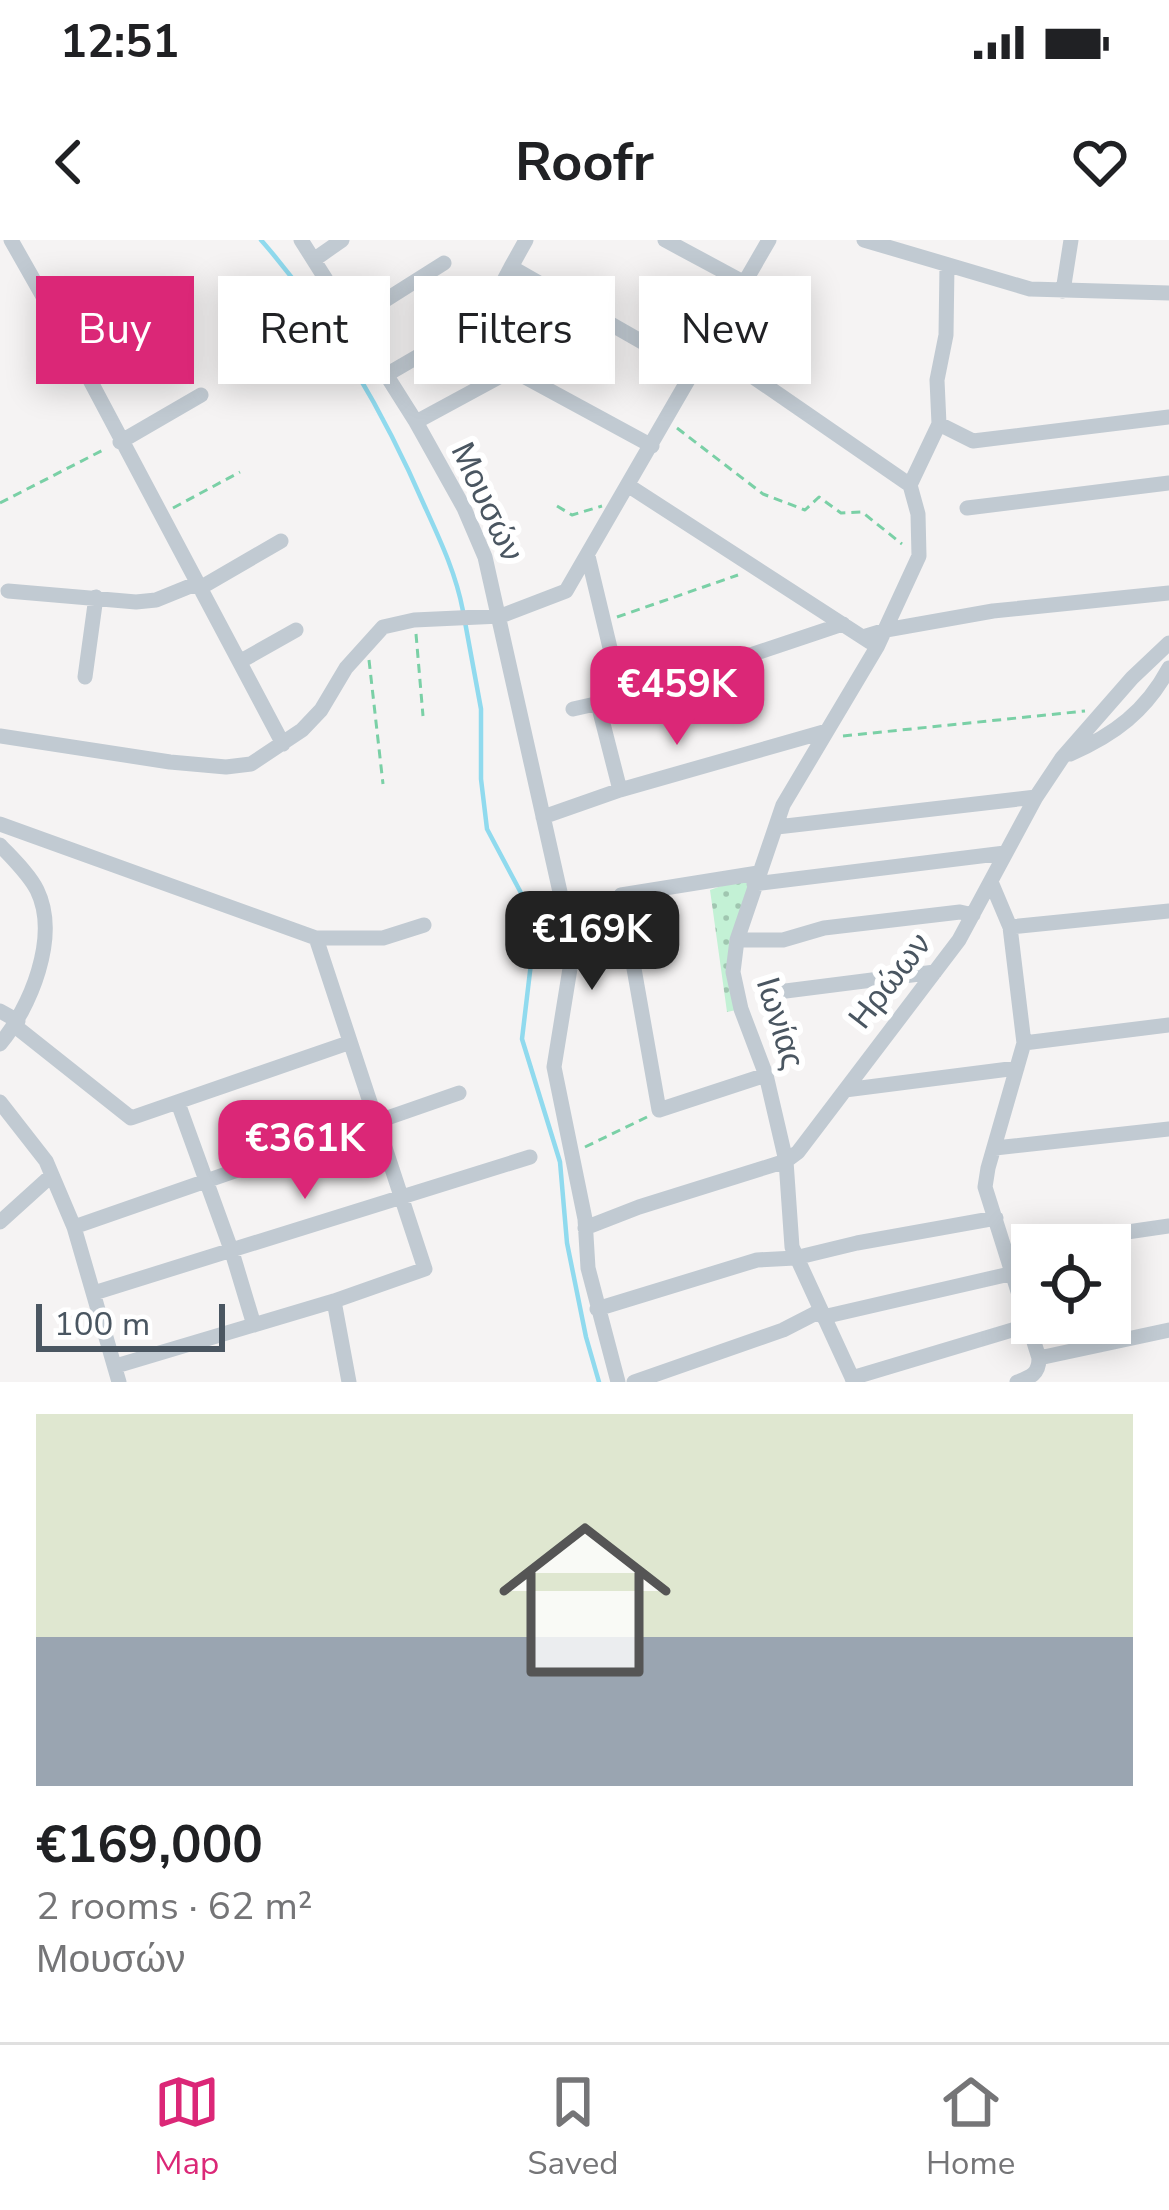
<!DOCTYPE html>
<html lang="en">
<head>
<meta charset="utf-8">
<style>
	:root { --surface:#fff; --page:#f2f2f2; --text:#202124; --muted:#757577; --line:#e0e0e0; --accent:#db2777 }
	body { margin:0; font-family:"Nunito Sans",sans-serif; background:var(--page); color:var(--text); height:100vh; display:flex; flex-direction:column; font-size:45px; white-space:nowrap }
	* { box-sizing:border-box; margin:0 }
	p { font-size:39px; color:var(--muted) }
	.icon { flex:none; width:66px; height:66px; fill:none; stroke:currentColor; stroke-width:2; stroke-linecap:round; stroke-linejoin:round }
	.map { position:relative; height:1142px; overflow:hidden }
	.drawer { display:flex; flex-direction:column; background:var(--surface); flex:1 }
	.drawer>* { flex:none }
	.banner { position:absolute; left:36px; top:36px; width:1098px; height:108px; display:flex; gap:24px }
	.controls { position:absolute; left:1011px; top:984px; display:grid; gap:24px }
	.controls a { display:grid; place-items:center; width:120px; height:120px; border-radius:0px; background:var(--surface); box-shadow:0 6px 30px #0003; font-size:60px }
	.scale { position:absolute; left:36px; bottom:30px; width:189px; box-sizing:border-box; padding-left:12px; border:6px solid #4a5661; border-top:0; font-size:33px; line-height:42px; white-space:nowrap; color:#4a5661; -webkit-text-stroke:9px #fff; paint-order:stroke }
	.price { position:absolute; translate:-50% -102px; padding:0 27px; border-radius:24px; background:var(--accent); color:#fff; font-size:39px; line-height:78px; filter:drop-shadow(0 3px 6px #0008) }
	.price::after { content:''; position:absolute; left:50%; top:72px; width:36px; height:27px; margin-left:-18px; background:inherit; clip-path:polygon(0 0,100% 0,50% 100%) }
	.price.active { background:#222; color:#fff }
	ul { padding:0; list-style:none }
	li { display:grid; align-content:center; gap:24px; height:636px; padding:0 36px }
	li span { display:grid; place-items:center; height:372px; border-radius:0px; color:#555 }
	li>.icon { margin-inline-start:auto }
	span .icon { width:216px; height:216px; fill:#fffc; stroke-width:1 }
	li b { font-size:51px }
	.chip { padding:0 42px; border-radius:0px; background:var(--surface); box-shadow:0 6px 30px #0003; font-size:42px; line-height:108px }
	.chip.active { background:var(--accent); color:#fff }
	.status { display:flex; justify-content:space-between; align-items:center; height:84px; padding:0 60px; background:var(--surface); direction:ltr }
	.status svg { height:33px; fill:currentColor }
	header { display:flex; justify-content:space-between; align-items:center; height:156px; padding:0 36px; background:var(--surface); font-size:54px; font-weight:700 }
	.tab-bar { display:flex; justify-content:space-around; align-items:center; height:168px; border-top:3px solid var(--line); background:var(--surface); font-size:33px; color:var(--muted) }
	.tab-bar a { display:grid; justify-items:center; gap:6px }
	.tab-bar .active { color:var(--accent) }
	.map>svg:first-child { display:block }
</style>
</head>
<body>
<div class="status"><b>12:51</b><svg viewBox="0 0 49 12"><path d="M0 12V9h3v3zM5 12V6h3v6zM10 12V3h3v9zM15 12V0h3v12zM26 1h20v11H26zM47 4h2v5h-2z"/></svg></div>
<header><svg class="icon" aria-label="back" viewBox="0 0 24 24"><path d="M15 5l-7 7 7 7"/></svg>Roofr<svg class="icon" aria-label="heart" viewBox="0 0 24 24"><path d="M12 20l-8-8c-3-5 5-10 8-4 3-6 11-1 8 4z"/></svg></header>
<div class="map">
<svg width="1169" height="1142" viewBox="0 0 1169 1142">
	<defs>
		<pattern id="park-dots" width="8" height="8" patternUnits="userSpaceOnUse" patternTransform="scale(3)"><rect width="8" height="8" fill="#c3f1d5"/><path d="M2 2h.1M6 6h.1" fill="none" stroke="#a0c6b0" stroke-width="1.8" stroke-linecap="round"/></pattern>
	</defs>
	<rect width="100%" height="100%" fill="#f5f3f3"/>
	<path fill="url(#park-dots)" d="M758,633L737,700L741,769L727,772L710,650Z"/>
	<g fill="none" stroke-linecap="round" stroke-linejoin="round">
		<path stroke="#90daee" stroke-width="4.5" d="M261,0C330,79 383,170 425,267C441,302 456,334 463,371
			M465,382L481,469V539L487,589L536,681L522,799L560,922L567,1003L586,1097L599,1142"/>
		<path stroke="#7ad0a6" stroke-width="3" stroke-dasharray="9 6" stroke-linecap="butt" d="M677,188L763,254L805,270L819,257L841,273L862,272L902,304
			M0,263L105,209
			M557,266L572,275L602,266
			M173,268L240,232
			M617,377L738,335
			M416,394L423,476
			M369,420L383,544
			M843,496L1085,471
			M585,907L647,877"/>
		<path stroke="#c1cad2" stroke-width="15" d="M11,0L83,127L283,504
			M301,0L416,182L464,268L485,317L573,710L554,827L585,979L588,1028L618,1142
			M526,0L511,27L693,131
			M665,0L745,43
			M864,0L1030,49L1169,53
			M315,19L342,0
			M1063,51L1071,0
			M356,84L376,66L444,23
			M83,127L146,91
			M386,135L484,78L511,27
			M416,182L512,130L652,206
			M939,184L973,201L1169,177
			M120,202L201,155
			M910,245L939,184L937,140L946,95L947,25
			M629,246L870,402
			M967,268L1169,243
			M588,316L622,458
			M8,351L136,362L156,360L193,345L200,348L281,301
			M863,397L886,390L993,371L1169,353
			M241,421L296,390
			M85,437L96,357
			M598,464L620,550
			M573,469L622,458L843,384
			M0,496L170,522L226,527L251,524L302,490L321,470L346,428L383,387L414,380L501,376L566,351L769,0
			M1070,514C1114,495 1146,471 1169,428
			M543,577L620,550L827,491
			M0,584L316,698H383L424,685
			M777,587L1036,557
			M0,605C12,618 29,634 37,650C60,697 30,768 0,804
			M758,633L621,655L659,870L766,835
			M991,642L1010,687L1024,803L988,928L985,947L1039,1118C1039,1134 1031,1137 1017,1142
			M754,644L1005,613
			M1010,687L1169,671
			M737,700H783L824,688L960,672L973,675
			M770,753L935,732
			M0,771L18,781
			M15,786L131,878L348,803
			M1024,803L1169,785
			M845,850L1017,828
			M0,862L46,921L74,987L119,1142
			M178,863L232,1012L254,1085
			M995,908L1169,889
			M0,982L52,935
			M74,987L459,853
			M585,988L639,967L786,921L766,835L741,769L733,732L737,700L783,565L877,407L919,316L918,274L910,245L707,105
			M1038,1005L1169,986
			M94,1053L530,917
			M334,1061L349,1142
			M597,1069L757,1020L795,1018L857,1003L996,978
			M823,1077L1014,1033
			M1039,1118L1169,1090
			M116,1126L334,1061L425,1029L316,698
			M852,1138L1029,1085
			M634,1142L783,1090L820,1071
			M854,1142L792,1007L786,921L798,912L959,700L1036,557L1062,518L1132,438L1169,403"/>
	</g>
	<g text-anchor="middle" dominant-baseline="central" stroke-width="12" stroke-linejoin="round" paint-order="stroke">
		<g font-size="33" fill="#4a5661" stroke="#fff">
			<text transform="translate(487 262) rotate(65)">Μουσών</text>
			<text transform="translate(890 741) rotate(-52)">Ηρώων</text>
			<text transform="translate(780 783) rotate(73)">Ιωνίας</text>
		</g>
	</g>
</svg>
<div class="controls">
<a><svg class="icon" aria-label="locate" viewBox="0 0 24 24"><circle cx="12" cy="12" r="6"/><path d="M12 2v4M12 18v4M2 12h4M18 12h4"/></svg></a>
</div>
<div class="scale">100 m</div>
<b class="price" style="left:677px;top:508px">€459K</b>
<b class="price active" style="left:592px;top:753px">€169K</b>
<b class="price" style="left:305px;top:962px">€361K</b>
<div class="banner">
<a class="chip active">Buy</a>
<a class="chip">Rent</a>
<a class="chip">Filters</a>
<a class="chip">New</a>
</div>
</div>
<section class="drawer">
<ul>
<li><span style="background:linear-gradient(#dfe7d0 60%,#9aa5b1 0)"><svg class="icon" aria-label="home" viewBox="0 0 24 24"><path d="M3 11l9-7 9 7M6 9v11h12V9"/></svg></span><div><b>€169,000</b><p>2 rooms · 62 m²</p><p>Μουσών</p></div></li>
</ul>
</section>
<nav class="tab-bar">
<a class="active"><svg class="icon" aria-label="map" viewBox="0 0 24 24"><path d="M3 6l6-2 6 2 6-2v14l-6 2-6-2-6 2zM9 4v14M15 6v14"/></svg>Map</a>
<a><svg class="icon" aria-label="saved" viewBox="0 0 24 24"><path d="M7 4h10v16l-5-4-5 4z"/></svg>Saved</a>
<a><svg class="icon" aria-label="home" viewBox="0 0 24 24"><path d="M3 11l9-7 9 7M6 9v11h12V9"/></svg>Home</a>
</nav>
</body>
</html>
